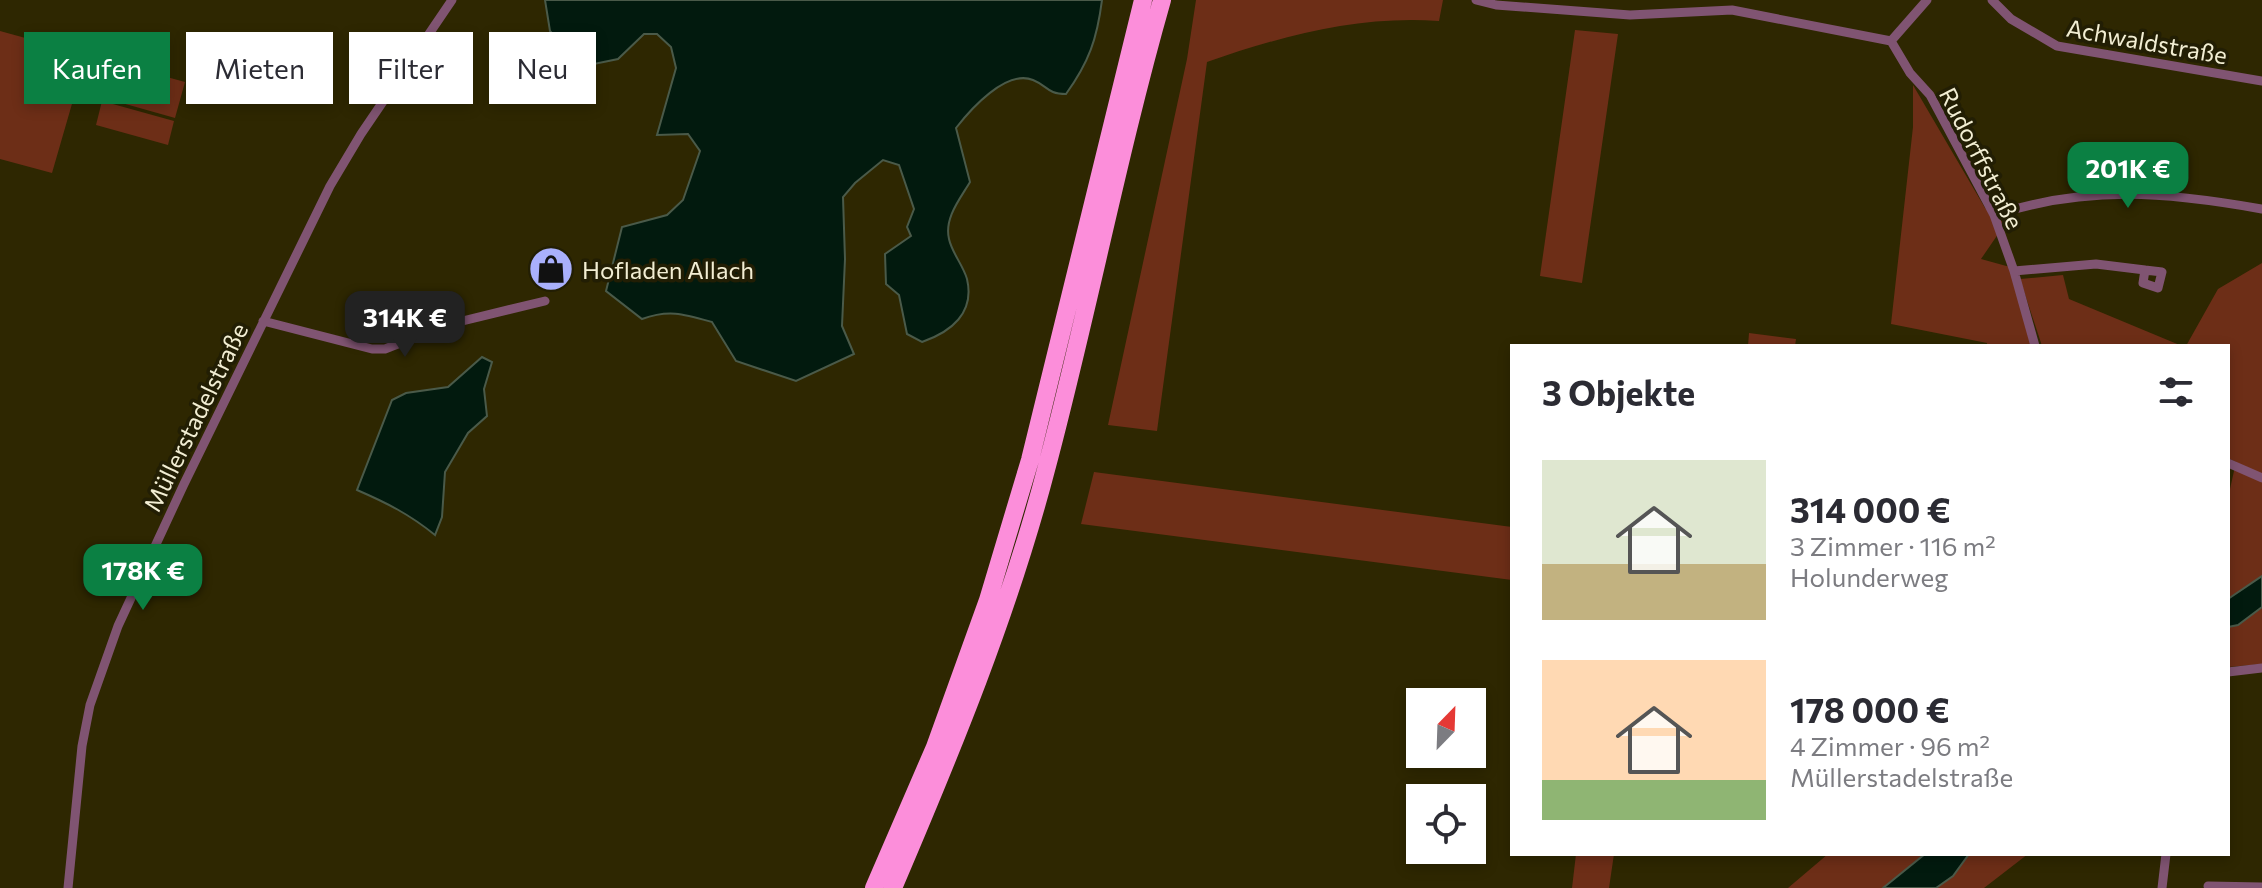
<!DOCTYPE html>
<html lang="de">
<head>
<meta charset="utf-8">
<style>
	:root { --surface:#fff; --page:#f2f2f3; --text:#2b2b33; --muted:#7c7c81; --accent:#0b8043 }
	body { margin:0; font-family:Commissioner,sans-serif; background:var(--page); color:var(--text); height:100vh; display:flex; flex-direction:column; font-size:30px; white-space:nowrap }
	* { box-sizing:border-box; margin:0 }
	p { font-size:26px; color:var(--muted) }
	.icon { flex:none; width:44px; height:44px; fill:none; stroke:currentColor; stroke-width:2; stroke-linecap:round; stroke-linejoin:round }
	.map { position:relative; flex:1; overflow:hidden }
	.panel { position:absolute; left:1510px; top:344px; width:720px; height:512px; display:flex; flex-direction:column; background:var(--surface); border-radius:0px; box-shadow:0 4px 12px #0003 }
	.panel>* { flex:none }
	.guide { position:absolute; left:24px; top:32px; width:760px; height:72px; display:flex; gap:16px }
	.needle { width:52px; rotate:23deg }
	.buttons { position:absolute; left:1406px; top:688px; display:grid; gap:16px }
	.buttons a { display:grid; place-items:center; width:80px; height:80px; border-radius:0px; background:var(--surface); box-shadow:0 4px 12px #0003; font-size:40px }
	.price { position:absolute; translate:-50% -68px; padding:0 18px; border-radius:16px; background:var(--accent); color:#fff; font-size:26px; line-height:52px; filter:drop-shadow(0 2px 4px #0008) }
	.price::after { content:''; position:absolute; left:50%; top:48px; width:24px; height:18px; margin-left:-12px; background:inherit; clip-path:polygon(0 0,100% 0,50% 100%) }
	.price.active { background:#222; color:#fff }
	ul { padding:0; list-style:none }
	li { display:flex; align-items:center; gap:24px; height:200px; padding:0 32px }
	li span { display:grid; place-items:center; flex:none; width:224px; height:160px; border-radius:0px; color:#555 }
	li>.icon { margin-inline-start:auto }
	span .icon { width:96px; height:96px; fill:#fffc; stroke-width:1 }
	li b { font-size:34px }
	h2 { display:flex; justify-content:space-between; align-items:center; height:96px; padding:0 32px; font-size:34px }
	.pill { padding:0 28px; border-radius:0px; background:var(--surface); box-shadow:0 4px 12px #0003; font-size:28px; line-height:72px }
	.pill.active { background:var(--accent); color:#fff }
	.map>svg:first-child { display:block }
</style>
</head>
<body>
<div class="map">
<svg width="2262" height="888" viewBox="0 0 2262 888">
	<rect width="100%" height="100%" fill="#2e2701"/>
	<path fill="#6d2e17" d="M1196,0H1443L1439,21C1360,15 1281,36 1207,62L1157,431L1108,425L1187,59Z
		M1575,30L1618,34L1582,283L1540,276Z
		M0,31L185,82L175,118L76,90L52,173L0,159Z
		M1913,85L1985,208L2005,224L1981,259L2010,267L2031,346H1987V343L1891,324L1913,127Z
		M102,101L174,121L168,145L96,125Z
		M2262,263V664L2228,667V498L2236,462L2228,458V346H2186L2218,289Z
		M2063,275L2069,299L2182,346H2042L2020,279Z
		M1749,333L1796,339L1795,346H1748Z
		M1094,472L1512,527V580L1081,524Z
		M1576,854H1614L1609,888H1572Z
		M1828,854H2028L1984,888H1788Z"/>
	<path fill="#021a0e" stroke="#4a5a49" stroke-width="2" d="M545,0H1102C1097,39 1089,62 1066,94C1047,94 1048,86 1033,80C1006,69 970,110 956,128L970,182C960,199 944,218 949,239C952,253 963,265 967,279C975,313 951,332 922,342L907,334L899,295L886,284L885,254L911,236L907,227L914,209L899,165L883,160L855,183L843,197L845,259L842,326L854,354L796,381L736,361L712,322C684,314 669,309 642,319L606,291L622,227L667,215L683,200L700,151L688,134L657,135L676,68L671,47L657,34H644L618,59L594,64L566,49L550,31Z
		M482,357L492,362L484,389L487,416L468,433L445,472L442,517L435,535C409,514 387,503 357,490L392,400L406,393L448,387Z
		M2262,576V607L2238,625L2228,627V599Z
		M1925,854H1969L1953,876L1936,888H1883Z"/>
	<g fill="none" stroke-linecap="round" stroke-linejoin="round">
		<path stroke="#805472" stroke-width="9" d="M1476,0L1496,5L1630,15L1732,10L1891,41
			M1992,0L2011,19L2057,46L2262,81
			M1891,41L1910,73L1930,95L1994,215L2014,271L2035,346
			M1891,41L1927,0
			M1994,215C2089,185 2166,192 2262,209
			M2014,271L2096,264L2145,270L2143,283L2158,288L2162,272L2145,270
			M263,321L372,349H385L446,325L545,301
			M2228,463L2262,478
			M2228,672L2262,668
			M2208,886L2262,887
			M68,888L82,746L90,705L118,626L184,484L330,186L361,134L452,0
			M2162,888L2166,854"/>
		<path stroke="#fc8eda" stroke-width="18" d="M874,888L935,747L988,600L1030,460L1143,0
			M893,888C952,750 1009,612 1047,466C1088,312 1118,154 1162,0"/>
	</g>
	<defs>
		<g id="shop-disc" transform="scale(2.3)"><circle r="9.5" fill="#a9b0fc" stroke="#221e04"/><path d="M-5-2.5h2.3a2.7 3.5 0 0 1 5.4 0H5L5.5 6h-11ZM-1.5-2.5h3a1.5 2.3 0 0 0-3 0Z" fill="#111"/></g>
	</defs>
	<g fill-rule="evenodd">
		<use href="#shop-disc" x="551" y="269"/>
	</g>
	<g text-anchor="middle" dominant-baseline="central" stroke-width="7" stroke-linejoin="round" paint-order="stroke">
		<g font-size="24" fill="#f2eed3" stroke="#221e04">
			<text transform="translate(2147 41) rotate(10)">Achwaldstraße</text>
			<text transform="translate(1982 158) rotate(63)">Rudorffstraße</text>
			<text transform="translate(195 417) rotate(-64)">Müllerstadelstraße</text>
		</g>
		<g font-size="24" fill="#f2eed3" stroke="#221e04" text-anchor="start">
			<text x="582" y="269">Hofladen Allach</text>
		</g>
	</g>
</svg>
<div class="buttons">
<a><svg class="needle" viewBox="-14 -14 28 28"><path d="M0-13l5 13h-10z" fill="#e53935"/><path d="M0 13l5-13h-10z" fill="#7c7c81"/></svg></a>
<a><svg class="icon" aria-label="locate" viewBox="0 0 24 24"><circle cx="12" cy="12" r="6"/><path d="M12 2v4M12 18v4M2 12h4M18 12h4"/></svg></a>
</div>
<b class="price" style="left:2128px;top:210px">201K €</b>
<b class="price active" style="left:405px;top:359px">314K €</b>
<b class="price" style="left:143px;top:612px">178K €</b>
<div class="guide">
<a class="pill active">Kaufen</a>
<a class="pill">Mieten</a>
<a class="pill">Filter</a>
<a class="pill">Neu</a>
</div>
<section class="panel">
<h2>3 Objekte<svg class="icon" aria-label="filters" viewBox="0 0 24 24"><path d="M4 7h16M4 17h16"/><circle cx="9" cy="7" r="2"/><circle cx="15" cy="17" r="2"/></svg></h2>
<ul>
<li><span style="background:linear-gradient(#dfe7d0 65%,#c2b280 0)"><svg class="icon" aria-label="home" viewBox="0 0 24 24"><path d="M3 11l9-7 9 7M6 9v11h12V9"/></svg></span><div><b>314 000 €</b><p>3 Zimmer · 116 m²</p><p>Holunderweg</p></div></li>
<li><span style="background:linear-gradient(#ffd9b3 75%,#8fb573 0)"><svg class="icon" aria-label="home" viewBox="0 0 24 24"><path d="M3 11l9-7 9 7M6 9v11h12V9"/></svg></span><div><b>178 000 €</b><p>4 Zimmer · 96 m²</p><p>Müllerstadelstraße</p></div></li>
</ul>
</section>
</div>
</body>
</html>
